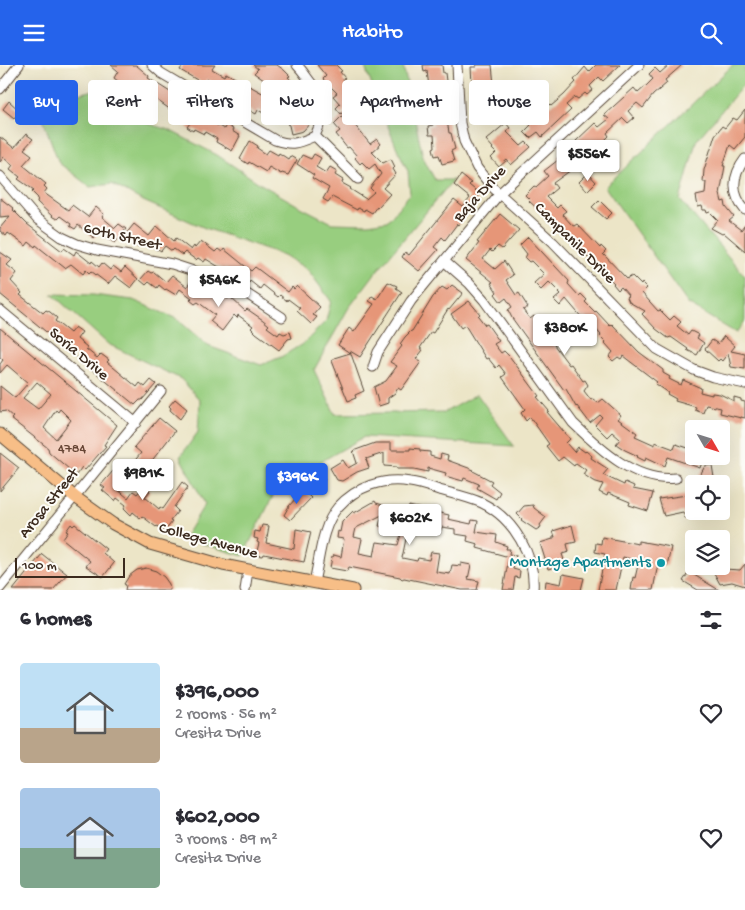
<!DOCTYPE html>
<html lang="en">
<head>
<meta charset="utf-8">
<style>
	:root { --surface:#fff; --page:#f7f7f7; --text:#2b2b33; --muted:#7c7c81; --accent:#2563eb }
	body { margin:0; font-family:"Gochi Hand",sans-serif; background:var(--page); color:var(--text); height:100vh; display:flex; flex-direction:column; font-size:19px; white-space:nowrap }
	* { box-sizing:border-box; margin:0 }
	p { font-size:16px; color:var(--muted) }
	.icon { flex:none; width:28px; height:28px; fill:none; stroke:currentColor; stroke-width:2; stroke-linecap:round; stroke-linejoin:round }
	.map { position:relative; height:525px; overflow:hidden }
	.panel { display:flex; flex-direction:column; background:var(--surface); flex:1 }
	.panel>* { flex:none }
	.top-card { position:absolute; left:15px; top:15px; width:715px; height:45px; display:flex; gap:10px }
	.needle { width:32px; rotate:129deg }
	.tools { position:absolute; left:685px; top:355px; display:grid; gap:10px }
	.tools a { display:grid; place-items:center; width:45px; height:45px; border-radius:5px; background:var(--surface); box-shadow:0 5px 20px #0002; font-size:25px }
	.scale { position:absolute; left:15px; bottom:12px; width:110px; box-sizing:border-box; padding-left:5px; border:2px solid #3b2a1e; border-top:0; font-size:14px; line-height:18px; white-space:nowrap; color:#3b2a1e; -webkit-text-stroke:4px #fdfcf7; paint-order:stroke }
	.price { position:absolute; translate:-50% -42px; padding:0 11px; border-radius:5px; background:#fff; color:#222; font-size:16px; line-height:32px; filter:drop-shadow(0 1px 2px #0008) }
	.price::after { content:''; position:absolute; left:50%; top:30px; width:15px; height:11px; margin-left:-8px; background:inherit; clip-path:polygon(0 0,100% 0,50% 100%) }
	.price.active { background:var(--accent); color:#fff }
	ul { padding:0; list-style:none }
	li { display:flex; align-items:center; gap:15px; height:125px; padding:0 20px }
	li span { display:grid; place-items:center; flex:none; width:140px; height:100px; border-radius:5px; color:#555 }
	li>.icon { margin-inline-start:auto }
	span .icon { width:60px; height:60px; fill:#fffc; stroke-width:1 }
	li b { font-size:21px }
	h2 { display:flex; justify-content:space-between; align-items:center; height:60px; padding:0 20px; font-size:21px }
	.tag { padding:0 18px; border-radius:5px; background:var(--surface); box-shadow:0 5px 20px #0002; font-size:18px; line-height:45px }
	.tag.active { background:var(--accent); color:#fff }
	header { display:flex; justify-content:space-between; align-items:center; height:65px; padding:0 20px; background:var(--accent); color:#fff; font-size:22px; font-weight:600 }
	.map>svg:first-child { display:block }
</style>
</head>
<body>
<header><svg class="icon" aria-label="menu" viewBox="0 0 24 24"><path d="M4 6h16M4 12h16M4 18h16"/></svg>Habito<svg class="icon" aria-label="search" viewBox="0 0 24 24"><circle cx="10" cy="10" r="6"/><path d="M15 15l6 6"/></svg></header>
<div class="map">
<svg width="745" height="525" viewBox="0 0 745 525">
	<rect width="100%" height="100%" fill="#fdfcf7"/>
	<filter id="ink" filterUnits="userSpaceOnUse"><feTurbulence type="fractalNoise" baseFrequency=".02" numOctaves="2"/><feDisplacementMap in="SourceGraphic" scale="10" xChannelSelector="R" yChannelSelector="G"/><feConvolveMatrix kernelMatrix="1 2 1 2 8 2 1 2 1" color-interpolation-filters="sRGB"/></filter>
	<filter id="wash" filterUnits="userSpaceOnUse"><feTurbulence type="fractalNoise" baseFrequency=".0096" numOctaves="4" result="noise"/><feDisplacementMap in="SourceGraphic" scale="20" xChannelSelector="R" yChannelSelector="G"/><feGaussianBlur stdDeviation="1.12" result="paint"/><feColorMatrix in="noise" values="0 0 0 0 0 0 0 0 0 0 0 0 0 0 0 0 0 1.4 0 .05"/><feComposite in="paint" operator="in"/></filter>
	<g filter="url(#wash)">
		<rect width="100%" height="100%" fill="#ece5c7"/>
		<path fill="#98ce7f" stroke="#6a7c4e" d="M364,0H403L423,92L435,115H453L376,207L348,244L314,305L335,349L445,347L477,329L514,381L364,372L278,421L243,491L184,473L205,439L180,392L198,367L200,335L181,314L108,279L52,229L93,230L133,235L177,254L208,281L261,300L281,292L304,278L326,256L331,236L308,205L284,190L205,163L141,135L112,119L90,122L59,98L41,49L31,30L26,14L47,16L79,29L98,24L129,53L169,65L217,90L259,118L297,140L332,158L368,159L387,156L410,129L408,106L395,79Z
			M733,0H745V18L696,76L680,135L745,211V256L736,268L688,239L605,122Z"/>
		<g id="blocks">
			<path fill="#e69678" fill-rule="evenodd" d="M111,0H136L149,11L148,13L189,39L187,43L197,49L200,44L216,53L213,58L224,64L226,60L233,64L232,66L240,71L232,86L216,77L217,74L205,67L204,69L194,64L193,66L187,62L190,58L132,18L128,24L114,13L118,6Z
				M183,0H215L212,4L224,11L226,8L266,30L263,34L280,44L272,58L267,55L269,51L258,45L256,49L214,25L217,20L207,14L204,19L180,5Z
				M253,0H277L284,5L290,11L288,12L298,23L299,22L311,41L314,52L311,53L312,56L303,66L291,69L287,52L290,47L294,50L284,33L285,32L270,15L268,18L254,8L258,4Z
				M317,0H336L342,6L340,7L345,13L343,14L344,17L353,26L351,28L357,34L341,49L336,43L340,39L333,31L337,28L323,14L326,11Z
				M423,0H442L443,8H445L447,24H444L447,48L449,47V54L447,55L449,68H451L455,84L451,86L454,96L442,99L439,90L435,91L433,83L435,82L434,70H429L428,61L433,60L431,45L427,46L425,31L430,30L427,6L424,7Z
				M476,0H492L494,20L489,21L491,40L494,39L495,46H492V48L475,50L474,43L479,42L477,19H472L471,2H476Z
				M596,0H620L603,16L599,12L590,21L593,25L587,30L585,28L578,34L575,32L566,40L571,45L542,72L538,67L530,73L524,67L531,60L527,56L532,51L534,53L549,39L551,41L564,30L576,17L574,15L585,2L589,7Z
				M669,0H682L665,15L667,18L653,30L643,43L637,38L628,46L634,53L628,58L623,53L607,68L609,71L603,77L607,81L600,88L594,82L580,95L573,88L581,81L576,76L595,58L599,62L609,54L604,50L634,23L638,28L647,20L653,14L649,9L655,3L660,8Z
				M9,36L20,46L14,53L3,44Z
				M745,45V72L735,84L730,80L723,101H725L720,129L722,137L725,136L726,142L734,152L729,156L741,165L745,160V186L724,168L722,169L711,163L718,155L710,147L707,148L706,145H703L702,141L698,142L696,131L705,129L706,117H703L704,105L715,70L722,61L725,63L733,53L737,55Z
				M345,48L370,79L377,74L381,79L372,87L383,98L391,94L395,102L393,104L396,109L383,123L390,129L378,142L377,141L372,148L365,144L364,146L358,143L357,145L332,132L328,137L323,134L329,123L312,113L314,110L297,99L302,90L311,94L314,89L321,93L316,102L326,108L330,102L337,106L335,110L343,115L342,118L351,123L350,124L366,134L374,127L370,123L381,109L375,99L369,104L362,97L360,99L355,93L357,91L349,82L347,83L336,69L340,66L334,59Z
				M506,58L510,63L506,66L521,81L526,77L531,82L511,100L507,95L499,102L491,93L496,88L492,84L493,83L486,75Z
				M26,69L33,74L24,84L32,90L23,100L46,119L44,121L47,124L44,128L68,145L72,140L88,152L96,142L104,149L102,152L115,163L119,159L126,164L115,178L99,166L94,173L78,160L75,164L70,161L71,159L60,151L57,154L53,152L37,137L38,133L32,127L34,125L18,114L20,112L10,104L13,100L4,92L0,97V72L14,83Z
				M250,76L258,81L257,83L266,89L269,85L278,90L279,88L288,94L290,91L297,95L288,110L282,108L281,109L269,102L266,107L249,97L248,99L240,94Z
				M564,86L569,92L564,97L571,105L553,118L557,123L546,132L557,143L560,140L566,146L562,149L572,160L574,161L577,159L600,183L601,181L606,186L603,189L627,214L632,211L641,220L642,218L647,223L642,228L658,246L660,245L670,255L674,251L681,257L677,261L688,270L691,266L699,270L697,273L704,278L697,290L687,285L688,284L671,272L668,273L656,264L642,249L645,246L629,237L627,232L629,231L621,222L618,225L613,219L614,218L598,202L599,200L591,191L589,193L562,165L560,166L553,158L555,156L545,145L542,148L529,136L530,135L525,130L534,121L536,122L548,111L544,106L558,95L557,93Z
				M588,108L596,117L587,126L579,117Z
				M461,110L471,118L469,120L480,129L476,135L477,136L458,160L457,159L445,175L442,172L434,182L438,185L419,206L402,192L405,187L409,190L454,135L463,142L470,133L454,120Z
				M0,133L13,143L12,144L27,159L62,186L64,183L74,190L76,186L91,198L92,196L99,202L102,198L110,205L113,201L121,207L125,202L138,214L131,223L115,211L108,219L91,206L89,208L86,205L83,209L71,199L65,203L36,180L35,182L29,177L26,181L8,168L6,171L0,166V163L10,151L0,152Z
				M599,135L612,148L606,154L592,142Z
				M500,149L519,165L502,184L498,181L492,187L490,185L483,194L495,204L504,196L513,210L506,215L516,230L519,228L526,239L528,242L523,245L530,254L534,251L550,274L553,272L557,278L554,280L569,300L571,299L583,316L585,315L588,320L584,326L591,335L593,334L598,338L603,334L621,350L618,354L637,368L635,371L655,380V377L674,384L676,379L694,385V391H704L700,403L668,392L665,401L646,392L645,396L637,392L638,391L625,385L616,379L620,374L612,367L607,372L595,360L602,352L600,350L590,358L577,341L576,342L566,324L564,325L512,253L508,245L512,242L506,233L501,237L495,229L497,227L491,218L493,217L466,195L479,178L477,177Z
				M134,159L149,171L157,161L174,176L176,173L191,185L194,181L195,183L201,176L215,187L218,184L222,187L224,184L251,206L255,202L288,227L292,222L294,224L297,221L320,242L313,250L317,252L311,259L297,246L300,243L288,234L287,236L280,230L278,232L263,220L260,224L250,216L249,218L242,212L241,213L234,207L232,209L225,203L224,205L206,194L204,197L198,193L196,195L185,187L182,190L174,184L172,186L165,181L161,186L158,184L157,185L144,175L138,182L125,170Z
				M528,172L569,216L568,219L579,231L581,229L587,235L585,237L595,247L596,246L610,261L612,259L639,287L663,305V308L670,312L669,314L681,320L683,315L701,323L700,327L712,330V328L720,329L734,336V332L741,334V336L745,337V353L741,352V353L720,348L721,343L706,340L703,348L695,345L696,342L675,336L676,334L667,329L668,328L655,319L657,317L623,291L621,294L618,292L613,296L609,292L613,287L605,278L606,277L600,271L601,270L585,252L583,254L566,234L560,241L554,235L561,229L549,217L541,225L534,218L544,209L531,196L529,197L525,193L527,189L520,180Z
				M0,187L12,195L7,200L17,208L11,216L22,228L20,230L43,248L46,245L50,247L57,253L55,256L70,268L75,262L82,267L77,274L87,282L86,284L97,293L101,289L109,295L107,297L137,322L140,318L145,322L151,315L156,319L142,335H140L135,340L0,229Z
				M148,206L151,208L154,207L166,217L172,210L187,222L191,216L206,230L210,225L213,227L217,225L228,234L230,232L245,246L247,244L263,255L269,260L267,262L278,270L280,267L284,269L290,267L292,273L288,274L279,285L256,268L251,263L253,261L238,250L237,253L234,250L222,266L210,256L215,250L198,237L195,239L190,235L192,233L180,224L176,230L166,224L165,225L159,220L157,223L149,217L146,220L140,215Z
				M388,217L397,221L396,223L402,227L360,292L350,286L364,326L355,330L356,333L348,336L332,296L334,293L350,288L338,280L349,263L354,267L374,239L369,236L372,231L377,234Z
				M452,220L463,228L449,245L448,244L433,268L431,267L420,283L423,285L416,294L421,297L401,325L398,323L395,328L388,333V338L379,341L374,322L386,316L397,301L390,297L402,281L400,279L405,272L411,266H412L433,232L442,222L447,225Z
				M469,236L480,249L478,251L485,260L487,259L499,276L494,279L501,288L504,286L510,292L539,331L537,332L549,346L547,347L570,374L566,378L574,387L578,382L585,387L586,386L592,391L591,393L608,404L603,410L624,420L625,417L634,421L633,424L653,428L648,446L629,440L630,437L613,430L608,428L607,431L599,427L603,419L593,416L583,409L586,405L576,398L574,401L563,392L558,396L546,381L549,379L530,352L526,356L521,348L525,344L502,312L506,309L499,300L496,303L488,293L486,294L465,260L461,263L451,249Z
				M0,263L117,360L104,380L106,381L85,405L82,402L76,410L49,387L48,383L11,354L13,352L6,346L0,347V321L15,333L28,318L7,300L0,308V299L3,295L0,292ZM37,317L51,329L38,344L23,333ZM60,344L71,355L56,374L44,363L56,345L58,347Z
				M724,271L735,281L731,286L745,289V304L731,302L728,288L722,296L720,294L718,296L705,284L712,275L718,279Z
				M175,334L187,344L180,354L170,345L171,343L169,341Z
				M159,353L175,366L143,407L132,399L141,388L134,382Z
				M375,378H391V385H410V383L420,384V386L430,387V391L440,394L441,389L448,391L447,395L474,405L473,406L492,416L490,419L500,427L496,434L477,423L479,419L464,413L463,416L445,411L446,408L428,403V407L414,404H397V402L384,401V388L366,394L369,403L357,407L342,416L337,415L330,403L343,395L348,403L357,398L353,386Z
				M0,388L19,403L0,426Z
				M712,400L715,419H695L705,401Z
				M120,404L129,411L117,424L128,433L133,426L137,429L144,421L150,426L145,432L159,444L160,442L163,444L182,417L188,422L174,442L178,446L170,456L172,457L165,466L157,461L156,462L142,451L140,453L133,447L131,450L124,443L126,440L117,433L115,436L102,425L105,423L101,420L113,406L116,409Z
				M315,405L325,414L318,423L307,414Z
				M303,425L311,433L290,455L284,450L289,441Z
				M694,429V451L685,453L683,447L664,451L659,434Z
				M375,436L376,438L408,447L409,441L449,450L448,454L471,459L472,455L478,456L476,467L497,470L496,477L507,481L506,484H510L509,489L516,490L513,504L520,506L519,513L515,512L513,525H503L509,492L477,483L478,479L467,476L468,471L455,469V464L442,462L440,468L430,465L432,459L415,455L413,465L408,464L402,493L417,496L418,493L429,495L431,487L439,488L436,507L450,509L452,500L461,501V498L471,500L468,514L479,516L477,525H462L404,513L402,514L400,512L349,502L347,506L330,503L332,492H333L334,490L341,492L344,474L337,473L338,466L340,467L342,457L353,446L354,448ZM382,450L379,461L402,466L398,480L377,477L374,491L359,488L362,474L354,472L356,463Z
				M533,440L534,443L546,452L540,460L541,462L536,465L521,455L522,454L517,449L524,441Z
				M71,459L73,461L75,459L106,484L103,488L114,498L103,512L86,501L90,496L63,474L68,467L66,466Z
				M262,460L269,461L266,478L294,484L296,464L311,467L304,497L264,489L263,491L256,490L259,478L257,477L258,474L254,473L255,466L260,467Z
				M572,460L576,477L567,479L569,487L562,489L564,495L559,497L560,501L548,504L540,478L553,474V472H555L553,466Z
				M602,472L638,479V476L671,482L667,501L658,499L653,525H631L633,512L635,513L639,496L623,492L616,525H598L605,489L595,487L596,478L601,479Z
				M42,489L67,509L53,525H13Z
				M745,499V521L732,517L720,519L714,508L724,504L740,505Z
				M146,503L156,506L164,512L169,519L170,525H125L126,520L124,519L129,511L137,505Z
				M689,507L719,525H698L683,516Z
				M563,509L584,513L581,525H545L546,516L561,519Z"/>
		</g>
	</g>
	<g filter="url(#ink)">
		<use href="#blocks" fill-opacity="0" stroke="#564637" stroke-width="1"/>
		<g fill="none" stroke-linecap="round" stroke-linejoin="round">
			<g stroke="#564637" stroke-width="11">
				<path id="minor" d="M152,0L161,8L275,75C293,81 298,78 315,71
					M297,0C303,6 307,13 312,19C326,40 325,49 315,71
					M457,0L460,58L464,76L477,103L491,121L553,177L657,284L694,305L713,312L745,319
					M0,24L19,0
					M315,71L358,114
					M745,94C732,111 731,129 745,145
					M0,111L37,154L62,172L77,179L97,185L172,199L221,215L241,225L282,252
					M444,196L469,218L484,235L573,358C600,384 636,418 676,413
					M0,245L136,358
					M373,302L378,287L411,236L500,128L639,0
					M314,517C320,493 321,462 338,442C356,422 383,412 410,417C420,418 430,422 439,425C454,429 469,432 482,438C513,453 536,491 533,525
					M0,523L161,326
					M245,525L248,506"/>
			</g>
			<g stroke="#564637" stroke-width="13">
				<path id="major" d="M0,369L75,432L113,459L150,479L223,500L353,525"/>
			</g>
			<use href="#minor" stroke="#fff" stroke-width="9"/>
			<use href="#major" stroke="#f7be87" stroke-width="11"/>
		</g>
	</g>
	<circle fill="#0f9aa8" stroke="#fdfcf7" stroke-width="2" cx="661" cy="498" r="5"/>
	<g text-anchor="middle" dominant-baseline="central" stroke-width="4" stroke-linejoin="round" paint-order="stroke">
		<g font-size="14" fill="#664534">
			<text x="72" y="384">4784</text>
		</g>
		<g font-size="16" fill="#3b2a1e" stroke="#fdfcf7">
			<text transform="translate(481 130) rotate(-48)">Baja Drive</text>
			<text transform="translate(122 173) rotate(13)">60th Street</text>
			<text transform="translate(574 179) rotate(45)">Campanile Drive</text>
			<text transform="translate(78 290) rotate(40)">Soria Drive</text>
			<text transform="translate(50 439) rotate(-51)">Arosa Street</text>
			<text transform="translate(208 477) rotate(15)">College Avenue</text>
		</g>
		<g font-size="16" fill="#0d838f" stroke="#fdfcf7" text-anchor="end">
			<text x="651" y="498">Montage Apartments</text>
		</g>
	</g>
</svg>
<div class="tools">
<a><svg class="needle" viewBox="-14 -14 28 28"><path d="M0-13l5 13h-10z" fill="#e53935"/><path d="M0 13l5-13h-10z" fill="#7c7c81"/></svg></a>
<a><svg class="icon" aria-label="locate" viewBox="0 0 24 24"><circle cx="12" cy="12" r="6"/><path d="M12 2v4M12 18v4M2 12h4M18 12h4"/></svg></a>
<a><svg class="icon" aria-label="layers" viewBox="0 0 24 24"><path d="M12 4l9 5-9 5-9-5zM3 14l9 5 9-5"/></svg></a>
</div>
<div class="scale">100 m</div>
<b class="price" style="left:588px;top:117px">$556K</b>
<b class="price" style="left:219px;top:243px">$546K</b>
<b class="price" style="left:565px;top:291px">$380K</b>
<b class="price" style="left:143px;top:436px">$981K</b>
<b class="price active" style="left:297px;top:440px">$396K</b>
<b class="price" style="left:410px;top:481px">$602K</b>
<div class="top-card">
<a class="tag active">Buy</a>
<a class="tag">Rent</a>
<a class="tag">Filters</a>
<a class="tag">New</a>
<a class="tag">Apartment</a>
<a class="tag">House</a>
</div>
</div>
<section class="panel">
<h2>6 homes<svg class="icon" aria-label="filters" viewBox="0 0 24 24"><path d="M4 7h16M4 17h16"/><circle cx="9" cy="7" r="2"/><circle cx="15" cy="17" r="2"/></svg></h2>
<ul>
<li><span style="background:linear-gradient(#bfe0f5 65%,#b9a48a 0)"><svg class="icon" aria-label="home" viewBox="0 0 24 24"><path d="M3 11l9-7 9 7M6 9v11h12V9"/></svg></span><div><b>$396,000</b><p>2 rooms · 56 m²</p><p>Cresita Drive</p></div><svg class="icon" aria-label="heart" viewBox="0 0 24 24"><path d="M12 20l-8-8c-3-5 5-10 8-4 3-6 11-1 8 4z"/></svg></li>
<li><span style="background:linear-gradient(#a9c7e8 60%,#7fa58c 0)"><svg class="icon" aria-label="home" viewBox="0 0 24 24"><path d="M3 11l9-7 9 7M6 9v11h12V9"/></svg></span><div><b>$602,000</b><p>3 rooms · 89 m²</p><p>Cresita Drive</p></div><svg class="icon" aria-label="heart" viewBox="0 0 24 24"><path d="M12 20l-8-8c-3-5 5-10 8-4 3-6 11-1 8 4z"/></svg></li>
</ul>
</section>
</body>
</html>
